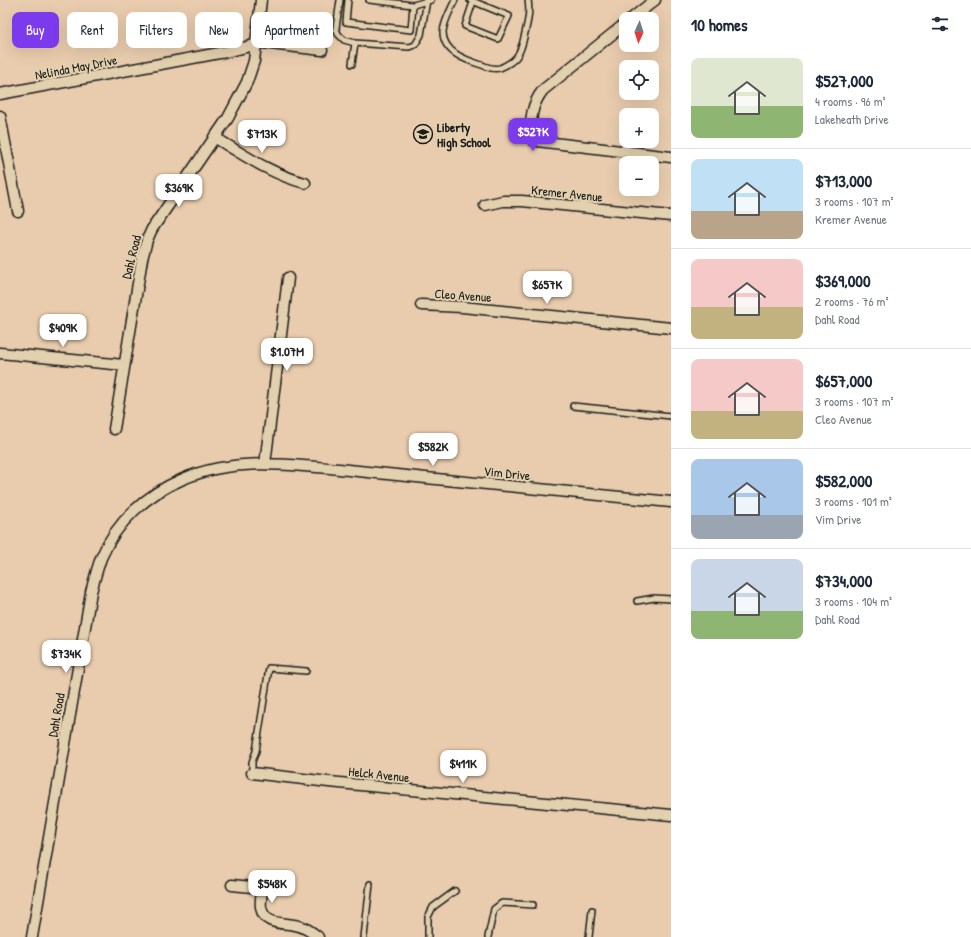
<!DOCTYPE html>
<html lang="en">
<head>
<meta charset="utf-8">
<style>
	:root { --surface:#fff; --page:#f6f6f7; --text:#1f2937; --muted:#747a83; --line:#e0e1e3; --accent:#7c3aed }
	body { margin:0; font-family:"Patrick Hand",sans-serif; background:var(--page); color:var(--text); height:100vh; display:flex; flex-direction:column; font-size:15px; white-space:nowrap }
	* { box-sizing:border-box; margin:0 }
	p { font-size:13px; color:var(--muted) }
	.icon { flex:none; width:22px; height:22px; fill:none; stroke:currentColor; stroke-width:2; stroke-linecap:round; stroke-linejoin:round }
	.map { position:relative; flex:1; overflow:hidden }
	.panel { display:flex; flex-direction:column; background:var(--surface); width:300px }
	.panel>* { flex:none }
	.banner { position:absolute; left:12px; top:12px; width:380px; height:36px; display:flex; gap:8px }
	.needle { width:26px; rotate:183deg }
	.tools { position:absolute; left:619px; top:12px; display:grid; gap:8px }
	.tools a { display:grid; place-items:center; width:40px; height:40px; border-radius:8px; background:var(--surface); box-shadow:0 4px 16px #0002; font-size:20px }
	.price { position:absolute; translate:-50% -34px; padding:0 9px; border-radius:8px; background:#fff; color:#222; font-size:13px; line-height:26px; filter:drop-shadow(0 1px 2px #0008) }
	.price::after { content:''; position:absolute; left:50%; top:24px; width:12px; height:9px; margin-left:-6px; background:inherit; clip-path:polygon(0 0,100% 0,50% 100%) }
	.price.active { background:var(--accent); color:#fff }
	ul { padding:0; list-style:none }
	li { display:flex; align-items:center; gap:12px; height:100px; padding:0 20px }
	li+li { border-top:1px solid var(--line) }
	li span { display:grid; place-items:center; flex:none; width:112px; height:80px; border-radius:8px; color:#555 }
	li>.icon { margin-inline-start:auto }
	span .icon { width:48px; height:48px; fill:#fffc; stroke-width:1 }
	li b { font-size:17px }
	h2 { display:flex; justify-content:space-between; align-items:center; height:48px; padding:0 20px; font-size:17px }
	.tag { padding:0 14px; border-radius:8px; background:var(--surface); box-shadow:0 4px 16px #0002; font-size:14px; line-height:36px }
	.tag.active { background:var(--accent); color:#fff }
	main { display:flex; flex:1; min-height:0 }
	.map>svg:first-child { display:block }
</style>
</head>
<body>
<main>
<div class="map">
<svg width="671" height="937" viewBox="0 0 671 937">
	<rect width="100%" height="100%" fill="#e9ccad"/>
	<filter id="ink" filterUnits="userSpaceOnUse"><feTurbulence type="fractalNoise" baseFrequency=".025" numOctaves="2"/><feDisplacementMap in="SourceGraphic" scale="8" xChannelSelector="R" yChannelSelector="G"/><feConvolveMatrix kernelMatrix="1 2 1 2 8 2 1 2 1" color-interpolation-filters="sRGB"/></filter>
	<g filter="url(#ink)">
		<g fill="none" stroke-linecap="round" stroke-linejoin="round">
			<g stroke="#1c1c1c" stroke-width="8">
				<path id="lane" d="M340,0L336,28L338,34L344,40L355,43L409,47L415,45L421,35L427,0
					M348,0L346,22L411,30L413,5
					M369,0L413,5L431,0
					M455,0C451,9 444,21 443,32C443,52 465,60 482,65C487,67 493,70 500,68C505,66 514,61 517,56C522,49 523,41 525,33C528,21 530,12 528,0
					M470,0L509,16L498,39L465,26L473,2
					M352,64L355,43
					M573,406L671,416
					M637,601L654,598L671,599
					M252,773V762L256,751L269,668L306,671
					M364,937L370,884
					M428,937V917L433,907L455,891
					M488,937L494,909L502,903L533,905
					M589,937L592,910"/>
			</g>
			<g stroke="#1c1c1c" stroke-width="13">
				<path id="street" d="M631,19L655,0
					M626,23L543,90C532,104 530,119 531,136L533,140L537,141L671,157
					M0,94L230,51L262,43L322,50
					M0,116L18,211
					M214,137C244,155 271,174 305,183
					M485,205L503,201H522L671,216
					M421,305L462,307L671,328
					M0,353L124,365
					M114,429L142,259L147,240L152,229L228,118L247,82L254,61L261,0
					M265,464L288,278
					M252,773L329,782L671,815
					M232,885L262,888C262,894 260,901 261,907C264,928 288,921 302,927C308,929 313,933 318,937
					M32,937L91,592C94,581 97,569 101,558C116,522 147,494 183,479C232,458 287,464 339,469C368,472 397,475 426,478C508,486 589,494 671,502"/>
			</g>
			<use href="#lane" stroke="#e3d0ae" stroke-width="5"/>
			<use href="#street" stroke="#e3d0ae" stroke-width="10"/>
		</g>
	</g>
	<defs>
		<g id="school-ring" transform="scale(1)"><circle r="9.5" fill="#e3d0ae" stroke="#1c1c1c" stroke-width="1.5"/><path d="M0-5L7-2L0 1L-7-2ZM-4 1L0 2.5L4 1V4Q0 6-4 4Z" fill="#1c1c1c"/></g>
	</defs>
	<g fill-rule="evenodd">
		<use href="#school-ring" x="423" y="134"/>
	</g>
	<g text-anchor="middle" dominant-baseline="central" stroke-width="4" stroke-linejoin="round" paint-order="stroke">
		<g font-size="13" fill="#1c1c1c" stroke="#e3d0ae">
			<text transform="translate(76 67) rotate(-11)">Nelinda May Drive</text>
			<text transform="translate(567 193) rotate(6)">Kremer Avenue</text>
			<text transform="translate(131 257) rotate(-76)">Dahl Road</text>
			<text transform="translate(463 295) rotate(4)">Cleo Avenue</text>
			<text transform="translate(507 473) rotate(6)">Vim Drive</text>
			<text transform="translate(56 715) rotate(-80)">Dahl Road</text>
			<text transform="translate(379 774) rotate(6)">Helck Avenue</text>
		</g>
		<g font-size="13" font-weight="bold" fill="#1c1c1c" stroke="#e3d0ae" text-anchor="start">
			<text x="437" y="127">Liberty<tspan x="437" dy="15">High School</tspan></text>
		</g>
	</g>
</svg>
<div class="tools">
<a><svg class="needle" viewBox="-14 -14 28 28"><path d="M0-13l5 13h-10z" fill="#e53935"/><path d="M0 13l5-13h-10z" fill="#747a83"/></svg></a>
<a><svg class="icon" aria-label="locate" viewBox="0 0 24 24"><circle cx="12" cy="12" r="6"/><path d="M12 2v4M12 18v4M2 12h4M18 12h4"/></svg></a>
<a>+</a>
<a>−</a>
</div>
<b class="price active" style="left:533px;top:152px">$527K</b>
<b class="price" style="left:262px;top:154px">$713K</b>
<b class="price" style="left:179px;top:208px">$369K</b>
<b class="price" style="left:547px;top:305px">$657K</b>
<b class="price" style="left:63px;top:348px">$409K</b>
<b class="price" style="left:287px;top:372px">$1.07M</b>
<b class="price" style="left:433px;top:467px">$582K</b>
<b class="price" style="left:66px;top:674px">$734K</b>
<b class="price" style="left:463px;top:784px">$411K</b>
<b class="price" style="left:272px;top:904px">$548K</b>
<div class="banner">
<a class="tag active">Buy</a>
<a class="tag">Rent</a>
<a class="tag">Filters</a>
<a class="tag">New</a>
<a class="tag">Apartment</a>
</div>
</div>
<section class="panel">
<h2>10 homes<svg class="icon" aria-label="filters" viewBox="0 0 24 24"><path d="M4 7h16M4 17h16"/><circle cx="9" cy="7" r="2"/><circle cx="15" cy="17" r="2"/></svg></h2>
<ul>
<li><span style="background:linear-gradient(#dfe7d0 60%,#8fb573 0)"><svg class="icon" aria-label="home" viewBox="0 0 24 24"><path d="M3 11l9-7 9 7M6 9v11h12V9"/></svg></span><div><b>$527,000</b><p>4 rooms · 96 m²</p><p>Lakeheath Drive</p></div></li>
<li><span style="background:linear-gradient(#bfe0f5 65%,#b9a48a 0)"><svg class="icon" aria-label="home" viewBox="0 0 24 24"><path d="M3 11l9-7 9 7M6 9v11h12V9"/></svg></span><div><b>$713,000</b><p>3 rooms · 107 m²</p><p>Kremer Avenue</p></div></li>
<li><span style="background:linear-gradient(#f6c9c9 60%,#c2b280 0)"><svg class="icon" aria-label="home" viewBox="0 0 24 24"><path d="M3 11l9-7 9 7M6 9v11h12V9"/></svg></span><div><b>$369,000</b><p>2 rooms · 76 m²</p><p>Dahl Road</p></div></li>
<li><span style="background:linear-gradient(#f6c9c9 65%,#c2b280 0)"><svg class="icon" aria-label="home" viewBox="0 0 24 24"><path d="M3 11l9-7 9 7M6 9v11h12V9"/></svg></span><div><b>$657,000</b><p>3 rooms · 107 m²</p><p>Cleo Avenue</p></div></li>
<li><span style="background:linear-gradient(#a9c7e8 70%,#9aa5b1 0)"><svg class="icon" aria-label="home" viewBox="0 0 24 24"><path d="M3 11l9-7 9 7M6 9v11h12V9"/></svg></span><div><b>$582,000</b><p>3 rooms · 101 m²</p><p>Vim Drive</p></div></li>
<li><span style="background:linear-gradient(#c9d6e8 65%,#8fb573 0)"><svg class="icon" aria-label="home" viewBox="0 0 24 24"><path d="M3 11l9-7 9 7M6 9v11h12V9"/></svg></span><div><b>$734,000</b><p>3 rooms · 104 m²</p><p>Dahl Road</p></div></li>
</ul>
</section>
</main>
</body>
</html>
